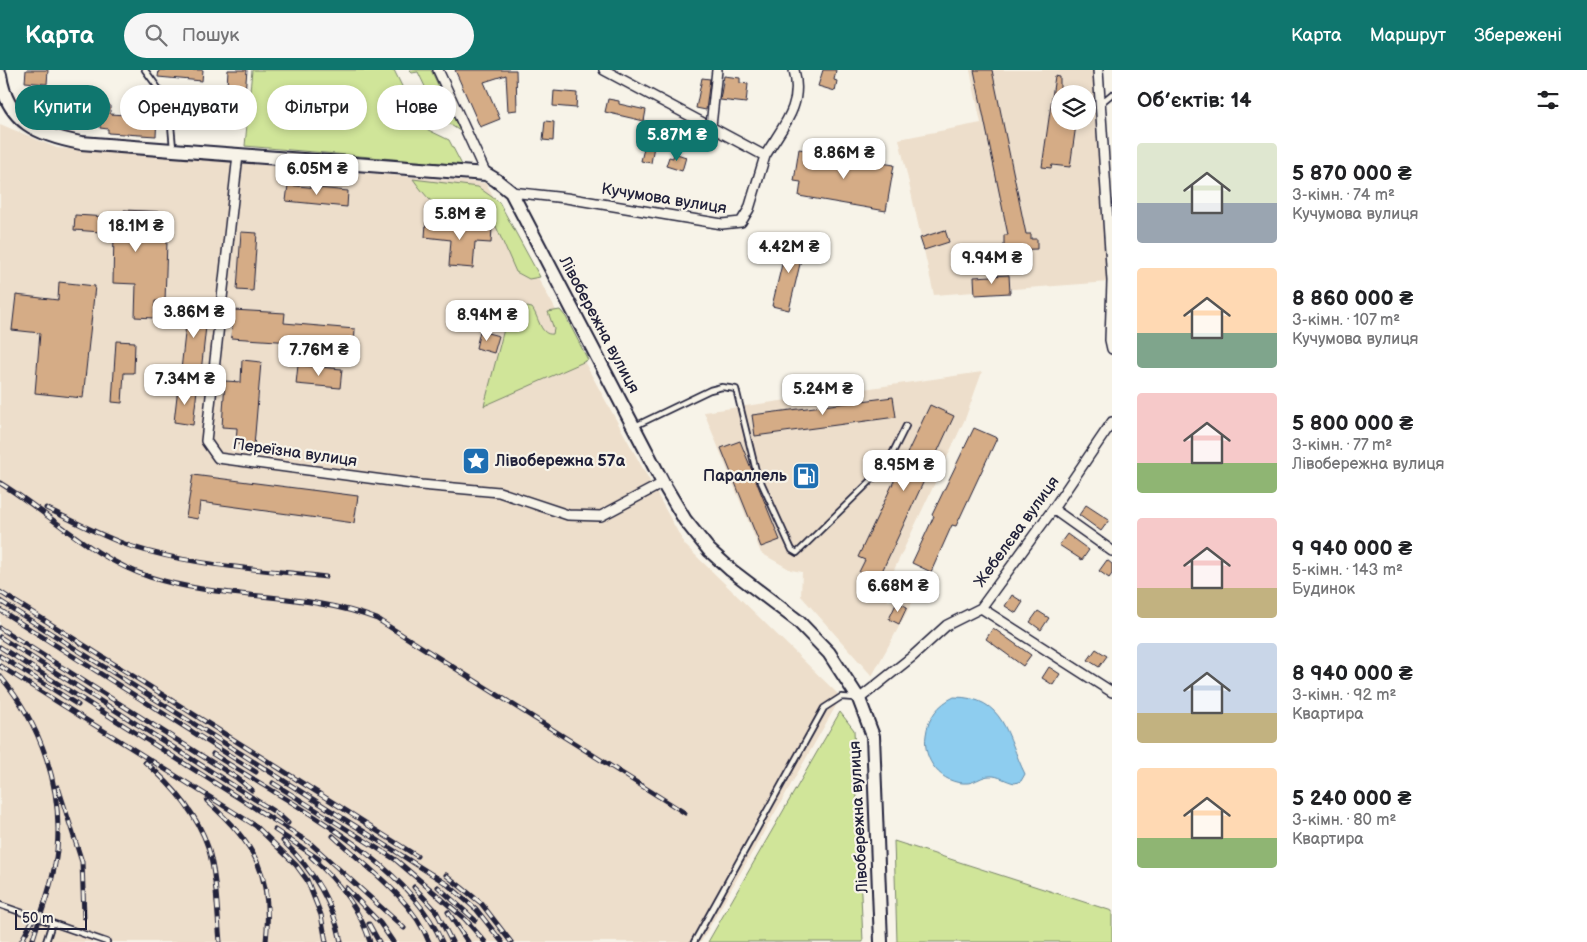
<!DOCTYPE html>
<html lang="uk">
<head>
<meta charset="utf-8">
<style>
	:root { --surface:#fff; --page:#f6f6f6; --text:#202124; --muted:#757577; --accent:#0f766e }
	body { margin:0; font-family:"Balsamiq Sans",sans-serif; background:var(--page); color:var(--text); height:100vh; display:flex; flex-direction:column; font-size:19px; white-space:nowrap }
	* { box-sizing:border-box; margin:0 }
	p { font-size:16px; color:var(--muted) }
	.icon { flex:none; width:28px; height:28px; fill:none; stroke:currentColor; stroke-width:2; stroke-linecap:round; stroke-linejoin:round }
	.map { position:relative; flex:1; overflow:hidden }
	.sheet { display:flex; flex-direction:column; background:var(--surface); width:475px }
	.sheet>* { flex:none }
	.hud { position:absolute; left:15px; top:15px; width:475px; height:45px; display:flex; gap:10px }
	.fabs { position:absolute; left:1051px; top:15px; display:grid; gap:10px }
	.fabs a { display:grid; place-items:center; width:45px; height:45px; border-radius:50%; background:var(--surface); box-shadow:0 2px 8px #0003; font-size:25px }
	.scale { position:absolute; left:15px; bottom:12px; width:72px; box-sizing:border-box; padding-left:5px; border:2px solid #22223b; border-top:0; font-size:14px; line-height:18px; white-space:nowrap; color:#22223b; -webkit-text-stroke:4px #f7f3e8; paint-order:stroke }
	.price { position:absolute; translate:-50% -42px; padding:0 11px; border-radius:10px; background:#fff; color:#222; font-size:16px; line-height:32px; filter:drop-shadow(0 1px 2px #0008) }
	.price::after { content:''; position:absolute; left:50%; top:30px; width:15px; height:11px; margin-left:-8px; background:inherit; clip-path:polygon(0 0,100% 0,50% 100%) }
	.price.selected { background:var(--accent); color:#fff }
	ul { padding:0; list-style:none }
	li { display:flex; align-items:center; gap:15px; height:125px; padding:0 25px }
	li span { display:grid; place-items:center; flex:none; width:140px; height:100px; border-radius:5px; color:#555 }
	li>.icon { margin-inline-start:auto }
	span .icon { width:60px; height:60px; fill:#fffc; stroke-width:1 }
	li b { font-size:21px }
	h2 { display:flex; justify-content:space-between; align-items:center; height:60px; padding:0 25px; font-size:21px }
	.pill { padding:0 18px; border-radius:22px; background:var(--surface); box-shadow:0 2px 8px #0003; font-size:18px; line-height:45px }
	.pill.selected { background:var(--accent); color:#fff }
	header { display:flex; align-items:center; gap:30px; box-sizing:border-box; height:70px; padding:0 25px; background:var(--accent); color:#fff }
	header strong { font-size:24px }
	nav { display:flex; gap:28px; margin-inline-start:auto; font-size:18px }
	.search { width:350px; height:45px; background:var(--page); display:flex; align-items:center; gap:12px; box-sizing:border-box; padding:0 18px; border-radius:28px; color:var(--muted); font-size:19px }
	main { display:flex; flex:1; min-height:0 }
	.map>svg:first-child { display:block }
</style>
</head>
<body>
<header>
<strong>Карта</strong>
<div class="search"><svg class="icon" aria-label="search" viewBox="0 0 24 24"><circle cx="10" cy="10" r="6"/><path d="M15 15l6 6"/></svg>Пошук</div>
<nav><a>Карта</a><a>Маршрут</a><a>Збережені</a></nav>
</header>
<main>
<div class="map">
<svg width="1112" height="872" viewBox="0 0 1112 872">
	<rect width="100%" height="100%" fill="#f7f3e8"/>
	<filter id="ink" filterUnits="userSpaceOnUse"><feTurbulence type="fractalNoise" baseFrequency=".02" numOctaves="2"/><feDisplacementMap in="SourceGraphic" scale="10" xChannelSelector="R" yChannelSelector="G"/><feConvolveMatrix kernelMatrix="1 2 1 2 8 2 1 2 1" color-interpolation-filters="sRGB"/></filter>
	<g filter="url(#ink)">
		<path fill="#eddecb" fill-rule="evenodd" d="M970,0H1096L1109,212L934,225L899,69L981,53ZM1060,24H1088V51H1060Z
			M0,54L57,78L486,113L685,475L841,627L701,872H0Z
			M982,302L965,349L885,519L888,531H913L872,606L801,526L802,502L791,500L761,483L704,342Z"/>
		<path fill="#d0e599" stroke="#79846a" d="M252,0H394L422,57L449,70L462,95L245,76Z
			M409,0H431L460,61L440,48L418,2L412,3Z
			M413,109L478,117L499,132L540,207L529,209L516,202L491,145C445,141 442,149 413,109Z
			M517,235L532,238C539,247 540,266 553,264L554,259L548,242L560,240L566,247L588,290L484,336L510,236Z
			M840,642L854,660L863,872H708Z
			M894,771L1112,841V872H897Z"/>
		<path fill="#8ecdef" stroke="#6389a7" d="M954,627C1006,627 1006,666 1025,704L1021,711L1015,713C1007,712 998,705 990,706C982,706 976,712 968,713C941,715 922,689 926,665C928,647 939,634 954,627Z"/>
		<path fill="#d5ac86" stroke="#22223b" d="M26,0H48L47,14L25,12Z
			M159,0H203L202,11L158,7Z
			M228,0H247L244,34L226,32Z
			M455,0H516L517,40L508,41L506,5L484,12L500,49L480,57Z
			M823,0H836L834,10L837,11L835,21L818,16Z
			M974,0H992L1026,164H1031V169H1037V179L1004,180V165H1008Z
			M724,6L740,8V13L748,14L746,33L720,30Z
			M1055,6L1060,7V51H1068L1067,54L1076,55L1070,97L1052,95L1051,98L1042,97Z
			M702,8L710,9L706,40L696,38Z
			M554,21L577,23L576,38L553,36Z
			M608,29L619,31V34L646,40L644,51L605,42Z
			M102,34L110,35V44L157,47L156,66L108,63V59L100,58Z
			M545,51L554,52L553,71L543,70Z
			M645,74L654,76L651,93L641,91Z
			M799,79L894,95L886,141L799,126L801,112L794,111Z
			M674,83L686,87L682,101L666,96L669,87L673,88Z
			M288,115L348,121L347,137L286,131Z
			M124,140L168,142L165,231H155L154,248L135,247L136,214L113,213L114,163L74,160L75,145L124,148Z
			M426,153L492,158L491,173L475,172L473,198L449,196L451,170L425,167Z
			M945,160L949,172L924,180L920,168Z
			M241,162L257,163L253,221L237,220Z
			M788,169L805,173L789,240L772,236Z
			M1009,205L1010,223L975,225L974,207Z
			M59,212L95,216L83,328L35,323L40,263L12,260L16,225L58,230Z
			M188,236L208,238L201,302L181,300Z
			M233,240L285,243L284,253L355,259L354,276L231,268Z
			M480,261L499,266L494,283L476,278Z
			M116,271L135,272L134,303H124L122,333L112,332Z
			M242,290L261,292L254,376L236,374L237,358L222,357L225,311L241,312Z
			M298,295L342,299L340,318L296,314Z
			M178,317L197,320L193,355L174,352Z
			M893,327L896,347L755,366L752,345Z
			M930,335L954,346L878,510L859,502L865,490L858,487Z
			M974,358L997,368L956,456L952,455L931,502L912,493L934,446L932,445Z
			M740,371L780,470L761,477L721,378Z
			M193,405L358,426L354,453L200,432L198,449L186,447Z
			M1086,435L1109,450L1101,461L1079,445Z
			M1067,464L1089,480L1082,490L1059,475Z
			M1107,490L1112,494V504L1109,508L1099,501Z
			M1012,525L1023,532L1016,543L1005,536Z
			M897,532L907,537L899,554L889,549Z
			M1038,541L1049,548L1041,560L1030,552Z
			M993,558L1031,585L1023,596L986,569Z
			M1096,579L1107,586L1099,597L1088,590Z
			M1049,597L1060,604L1053,615L1042,608Z"/>
		<g fill="none" stroke-linecap="round" stroke-linejoin="round">
			<g stroke="#22223b" stroke-width="8">
				<path id="lane" d="M145,0L169,33L173,78
					M1101,33L1112,24
					M635,356L710,320L722,317L736,319L756,401L792,480L797,483L886,396L906,356
					M0,835L107,872
					M46,872L52,853
					M694,872L824,638L841,627L855,628"/>
			</g>
			<g stroke="#22223b" stroke-width="12">
				<path id="street" d="M438,0L486,104
					M1098,0L1112,211L1110,270L1112,279
					M711,56L717,0
					M238,85L206,371L218,388L421,415L499,422L568,445L601,446L663,413
					M765,86C782,57 804,36 794,0
					M511,122L566,128L722,154L741,152L749,139L765,86L604,0
					M1053,439L1112,481
					M981,538L1112,622
					M859,629L913,586L947,555L981,538L1053,439L1112,352"/>
			</g>
			<g stroke="#22223b" stroke-width="16">
				<path id="secondary" d="M0,5C7,53 39,65 81,73L486,104L496,110L511,122L663,413L685,450L709,480L731,500L798,551L829,583L859,629L873,666L881,872"/>
			</g>
			<use href="#lane" stroke="#f7f3e8" stroke-width="4.5"/>
			<use href="#street" stroke="#f7f3e8" stroke-width="9"/>
			<use href="#secondary" stroke="#f7f3e8" stroke-width="12"/>
			<g stroke="#22223b" stroke-width="5">
				<path id="rail" d="M0,413C51,444 93,489 150,507C224,531 305,521 377,549L685,743
					M46,438C74,451 101,466 130,476C191,496 262,499 326,507
					M0,522L372,757
					M0,531L447,814L476,839L502,872
					M0,540L256,702
					M0,558L237,708L252,720
					M0,567L278,744L288,753
					M0,577L310,773L404,858
					M0,586L78,635
					M0,596L256,756L296,795L307,810L321,845L326,872
					M0,606C41,654 63,717 57,780C54,811 41,842 32,872
					M213,684C288,733 405,788 442,872
					M145,692C171,714 197,744 208,777C217,807 217,841 220,872
					M273,713L396,790L465,849L485,872
					M58,717L82,792L84,847
					M207,731C256,775 273,805 266,872
					M366,754L417,786
					M275,760L319,789
					M333,766C366,797 412,828 429,872
					M283,771C312,799 333,831 341,872
					M311,787C337,810 360,839 370,872
					M446,805L481,833L511,872
					M414,817L436,841L452,872
					M438,817L475,850
					M346,818L380,853L393,872
					M448,842L468,872
					M369,854L379,872
					M21,872L36,844"/>
			</g>
			<use href="#rail" stroke="#f7f3e8" stroke-width="3" stroke-dasharray="9" stroke-linecap="butt"/>
		</g>
	</g>
	<defs>
		<g id="sight-square" transform="scale(1.4375)"><rect x="-9" y="-9" width="18" height="18" rx="4" fill="#1f6fb2" stroke="#f7f3e8"/><path d="M0-6L1.8-2.2L6-1.7L2.9 1.2L3.7 5.4L0 3.3L-3.7 5.4L-2.9 1.2L-6-1.7L-1.8-2.2Z" fill="#fff"/></g>
		<g id="fuel-square" transform="scale(1.4375)"><rect x="-9" y="-9" width="18" height="18" rx="4" fill="#1f6fb2" stroke="#f7f3e8"/><path d="M-5.5-6h7V0h2V4h1.3V-2.5L3-4.5l.8-.8L6-3V5H2.5V1h-1V6h-7ZM-4.2-4.7v3.2H.2V-4.7Z" fill="#fff"/></g>
	</defs>
	<g fill-rule="evenodd">
		<use href="#sight-square" x="476" y="391"/>
		<use href="#fuel-square" x="806" y="406"/>
	</g>
	<g text-anchor="middle" dominant-baseline="central" stroke-width="4.5" stroke-linejoin="round" paint-order="stroke">
		<g font-size="16" fill="#22223b" stroke="#f7f3e8">
			<text transform="translate(664 129) rotate(9)">Кучумова вулиця</text>
			<text transform="translate(599 255) rotate(62)">Лівобережна вулиця</text>
			<text transform="translate(295 383) rotate(8)">Переїзна вулиця</text>
			<text transform="translate(1017 462) rotate(-54)">Жебелєва вулиця</text>
			<text transform="translate(859 747) rotate(-93)">Лівобережна вулиця</text>
		</g>
		<g font-size="16" font-weight="bold" fill="#22223b" stroke="#f7f3e8" text-anchor="start">
			<text x="495" y="391">Лівобережна 57а</text>
			<text x="787" y="406" text-anchor="end">Параллель</text>
		</g>
	</g>
</svg>
<div class="fabs">
<a><svg class="icon" aria-label="layers" viewBox="0 0 24 24"><path d="M12 4l9 5-9 5-9-5zM3 14l9 5 9-5"/></svg></a>
</div>
<div class="scale">50 m</div>
<b class="price selected" style="left:677px;top:92px">5.87M ₴</b>
<b class="price" style="left:844px;top:110px">8.86M ₴</b>
<b class="price" style="left:317px;top:126px">6.05M ₴</b>
<b class="price" style="left:460px;top:171px">5.8M ₴</b>
<b class="price" style="left:136px;top:183px">18.1M ₴</b>
<b class="price" style="left:789px;top:204px">4.42M ₴</b>
<b class="price" style="left:992px;top:215px">9.94M ₴</b>
<b class="price" style="left:194px;top:269px">3.86M ₴</b>
<b class="price" style="left:487px;top:272px">8.94M ₴</b>
<b class="price" style="left:319px;top:307px">7.76M ₴</b>
<b class="price" style="left:185px;top:336px">7.34M ₴</b>
<b class="price" style="left:823px;top:346px">5.24M ₴</b>
<b class="price" style="left:904px;top:422px">8.95M ₴</b>
<b class="price" style="left:898px;top:543px">6.68M ₴</b>
<div class="hud">
<a class="pill selected">Купити</a>
<a class="pill">Орендувати</a>
<a class="pill">Фільтри</a>
<a class="pill">Нове</a>
</div>
</div>
<section class="sheet">
<h2>Об’єктів: 14<svg class="icon" aria-label="filters" viewBox="0 0 24 24"><path d="M4 7h16M4 17h16"/><circle cx="9" cy="7" r="2"/><circle cx="15" cy="17" r="2"/></svg></h2>
<ul>
<li><span style="background:linear-gradient(#dfe7d0 60%,#9aa5b1 0)"><svg class="icon" aria-label="home" viewBox="0 0 24 24"><path d="M3 11l9-7 9 7M6 9v11h12V9"/></svg></span><div><b>5 870 000 ₴</b><p>3-кімн. · 74 m²</p><p>Кучумова вулиця</p></div></li>
<li><span style="background:linear-gradient(#ffd9b3 65%,#7fa58c 0)"><svg class="icon" aria-label="home" viewBox="0 0 24 24"><path d="M3 11l9-7 9 7M6 9v11h12V9"/></svg></span><div><b>8 860 000 ₴</b><p>3-кімн. · 107 m²</p><p>Кучумова вулиця</p></div></li>
<li><span style="background:linear-gradient(#f6c9c9 70%,#8fb573 0)"><svg class="icon" aria-label="home" viewBox="0 0 24 24"><path d="M3 11l9-7 9 7M6 9v11h12V9"/></svg></span><div><b>5 800 000 ₴</b><p>3-кімн. · 77 m²</p><p>Лівобережна вулиця</p></div></li>
<li><span style="background:linear-gradient(#f6c9c9 70%,#c2b280 0)"><svg class="icon" aria-label="home" viewBox="0 0 24 24"><path d="M3 11l9-7 9 7M6 9v11h12V9"/></svg></span><div><b>9 940 000 ₴</b><p>5-кімн. · 143 m²</p><p>Будинок</p></div></li>
<li><span style="background:linear-gradient(#c9d6e8 70%,#c2b280 0)"><svg class="icon" aria-label="home" viewBox="0 0 24 24"><path d="M3 11l9-7 9 7M6 9v11h12V9"/></svg></span><div><b>8 940 000 ₴</b><p>3-кімн. · 92 m²</p><p>Квартира</p></div></li>
<li><span style="background:linear-gradient(#ffd9b3 70%,#8fb573 0)"><svg class="icon" aria-label="home" viewBox="0 0 24 24"><path d="M3 11l9-7 9 7M6 9v11h12V9"/></svg></span><div><b>5 240 000 ₴</b><p>3-кімн. · 80 m²</p><p>Квартира</p></div></li>
</ul>
</section>
</main>
</body>
</html>
